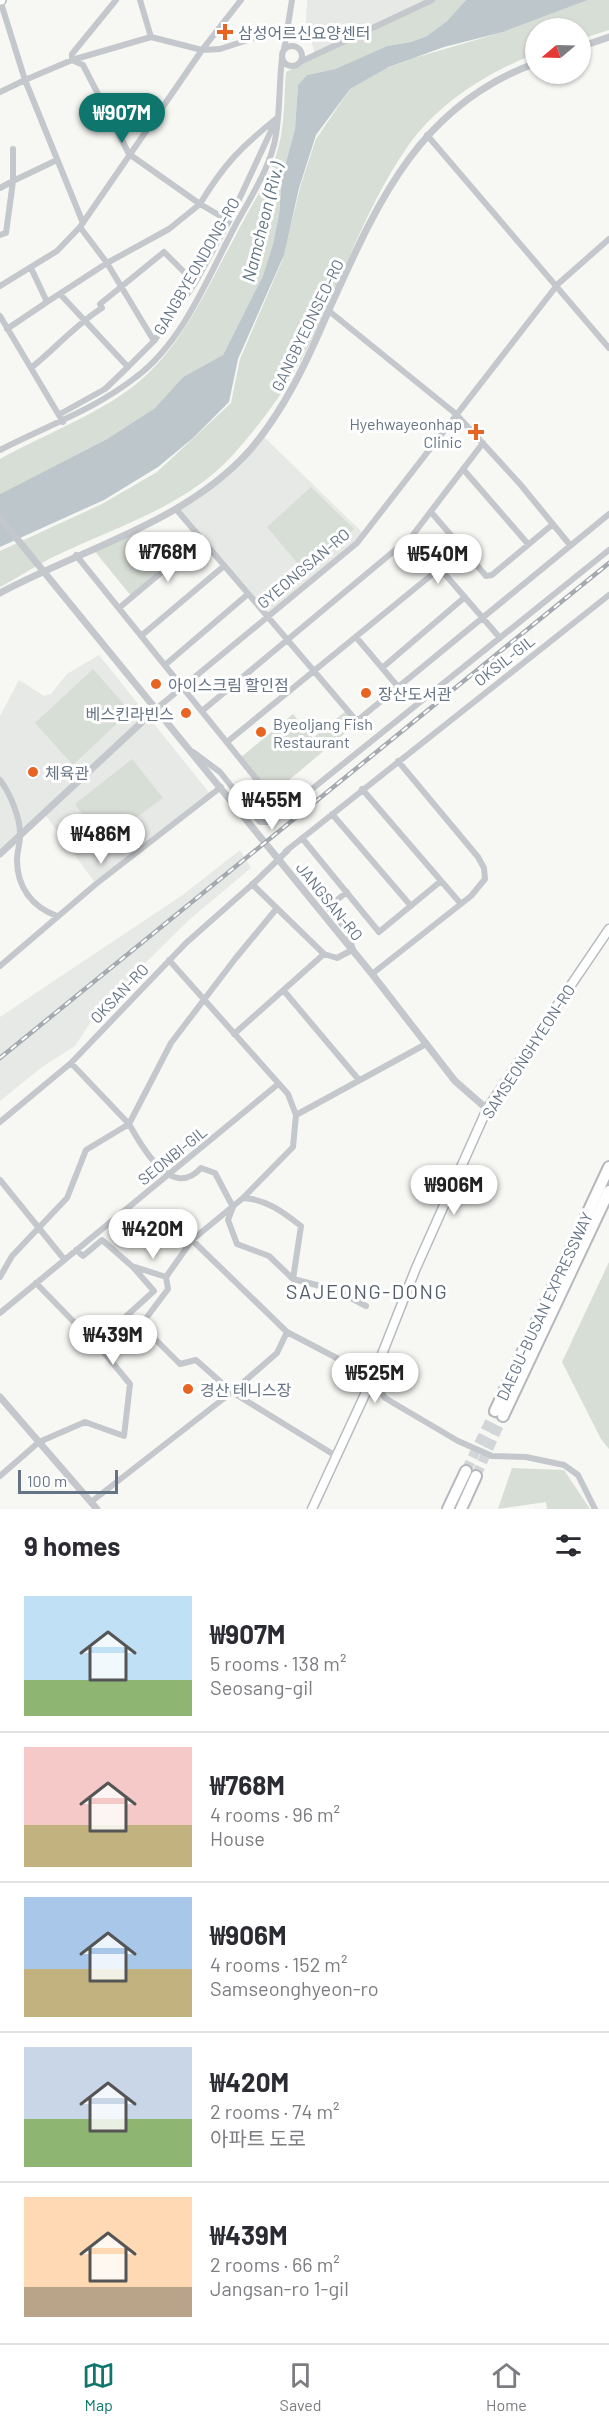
<!DOCTYPE html>
<html lang="en">
<head>
<meta charset="utf-8">
<style>
	:root { --surface:#fff; --page:#f7f7f7; --text:#2b2b33; --muted:#7c7c81; --line:#e1e1e2; --accent:#0f766e }
	body { margin:0; font-family:Barlow,"Noto Sans KR",sans-serif; background:var(--page); color:var(--text); height:100vh; display:flex; flex-direction:column; font-size:22px; white-space:nowrap }
	* { box-sizing:border-box; margin:0 }
	p { font-size:20px; color:var(--muted) }
	.icon { flex:none; width:33px; height:33px; fill:none; stroke:currentColor; stroke-width:2; stroke-linecap:round; stroke-linejoin:round }
	.map { position:relative; height:1509px; overflow:hidden }
	.details { display:flex; flex-direction:column; background:var(--surface); flex:1 }
	.details>* { flex:none }
	.needle { width:39px; rotate:251deg }
	.tools { position:absolute; left:525px; top:18px; display:grid; gap:12px }
	.tools a { display:grid; place-items:center; width:66px; height:66px; border-radius:50%; background:var(--surface); box-shadow:0 2px 4px #0004; font-size:30px }
	.scale { position:absolute; left:18px; bottom:15px; width:100px; box-sizing:border-box; padding-left:6px; border:3px solid #657485; border-top:0; font-size:16px; line-height:21px; white-space:nowrap; color:#657485; -webkit-text-stroke:4px #fff; paint-order:stroke }
	.price { position:absolute; translate:-50% -51px; padding:0 14px; border-radius:21px; background:#fff; color:#222; font-size:20px; line-height:39px; filter:drop-shadow(0 2px 3px #0008) }
	.price::after { content:''; position:absolute; left:50%; top:36px; width:18px; height:14px; margin-left:-9px; background:inherit; clip-path:polygon(0 0,100% 0,50% 100%) }
	.price.active { background:var(--accent); color:#fff }
	ul { padding:0; list-style:none }
	li { display:flex; align-items:center; gap:18px; height:150px; padding:0 24px }
	li+li { border-top:2px solid var(--line) }
	li span { display:grid; place-items:center; flex:none; width:168px; height:120px; border-radius:0px; color:#555 }
	li>.icon { margin-inline-start:auto }
	span .icon { width:72px; height:72px; fill:#fffc; stroke-width:1 }
	li b { font-size:26px }
	h2 { display:flex; justify-content:space-between; align-items:center; height:72px; padding:0 24px; font-size:26px }
	.menu { display:flex; justify-content:space-around; align-items:center; height:84px; border-top:2px solid var(--line); background:var(--surface); font-size:16px; color:var(--muted) }
	.menu a { display:grid; justify-items:center; gap:3px }
	.menu .active { color:var(--accent) }
	.map>svg:first-child { display:block }
</style>
</head>
<body>
<div class="map">
<svg width="609" height="1509" viewBox="0 0 609 1509">
	<rect width="100%" height="100%" fill="#f7f7f4"/>
	<path fill="#e7e9e7" d="M307,0H432L316,57L306,24Z
		M262,435L364,534L267,616L176,509L229,470Z
		M99,655L211,795L96,884L44,813L26,829L18,821L20,835L0,854V716L19,680L44,696L51,694L67,674Z
		M240,850L251,868L190,919L100,1008L75,1046L42,1067L0,1101V1017L184,894Z"/>
	<path fill="#d7ded5" d="M432,0H466L447,21L427,36L411,42L387,46L335,69L307,75L298,85L295,129L282,177L279,215L273,244L263,277L223,355L183,377L155,408L107,439L0,494V459C43,435 97,415 135,385C183,347 207,287 236,235C251,205 271,177 279,145C285,122 284,95 286,72Z
		M588,0H609V30L581,39L580,28H536L535,54C488,72 438,103 408,146C354,223 332,318 280,395C265,417 249,437 232,456C184,508 112,528 51,558C34,567 17,578 0,587V551L102,504L157,472L231,403L240,359L282,261L301,184L316,139L350,89L385,69L414,58L503,32Z
		M311,487L354,529L304,571L267,527Z
		M131,532L162,572L132,597L92,548Z
		M93,669L130,711L73,765L35,723Z
		M347,710L354,718H363L270,796L240,758L293,714L313,738Z
		M132,759L163,798L102,842L75,804Z
		M609,1262V1449L601,1439L562,1362Z
		M512,1468L564,1470L590,1509H547L546,1502L498,1509Z"/>
	<path fill="#bcc6cb" d="M466,0H588L503,32L444,47L389,67L350,89L316,135L299,188L284,255L238,359L229,402L193,438L158,467L104,500L0,547V494L107,439L155,408L183,377L223,355L263,276L273,244L279,215L282,177L295,129L298,85L307,75L335,69L387,46L411,42L427,36L447,21Z"/>
	<g fill="none" stroke-linecap="round" stroke-linejoin="round">
		<path stroke="#d2d6d8" stroke-width="10" stroke-dasharray="10 5" stroke-linecap="butt" d="M466,1471L495,1411
			M476,1476L503,1416"/>
		<g stroke="#b6bbc0" stroke-width="11">
			<path id="secondary" d="M312,1509L373,1377L416,1268L487,1109L609,929"/>
		</g>
		<g stroke="#b5b9bd" stroke-width="12">
			<path id="primary" d="M0,0H1"/>
		</g>
		<g stroke="#b5b8bc" stroke-width="14">
			<path id="motorway" d="M495,1411L609,1167
				M503,1416L609,1191
				M448,1509L466,1471
				M461,1509L476,1476"/>
		</g>
		<path stroke="#c4c7cb" stroke-width="6" d="M0,0L25,80L72,60L83,65L129,154L200,204L169,229L107,263L80,227
			M116,0L72,54V60L151,37L202,50L220,49L288,27
			M140,0L151,37
			M282 56a10 10 0 1 1 20 0a10 10 0 1 1-20 0Z
			M284,50L292,0
			M300,62L432,0
			M0,92L25,80L83,223
			M427,135L609,348
			M13,149V181L57,160
			M0,188L13,181L6,233L0,235
			M195,283L229,221L200,204C224,164 241,147 277,118L229,221
			M0,286L57,251L80,227L202,50L241,0
			M47,302L107,263L154,341L128,367L60,294
			M329,311L456,414L520,484L570,545
			M0,316L63,422
			M7,329L47,302L31,268
			M31,368C56,348 75,325 102,308L100,304L164,252L195,283L154,341
			M60,414L105,389L128,367
			M0,450C46,426 94,410 136,377C183,342 208,277 235,226C250,198 271,167 276,135C280,110 279,84 282,58
			M463,469L528,544
			M176,509L354,718L358,720L609,514
			M431,512L486,576L492,575L553,524
			M412,536L500,638
			M76,555L270,796
			M119,608L201,539
			M141,636L224,566
			M356,637L399,688
			M165,665L248,594
			M382,668L465,597
			M156,709L357,543L558,284L609,239
			M202,711L412,536L483,443
			M227,742L440,568
			M193,752L220,772L260,822H271L609,550
			M0,780C10,793 21,819 20,836C20,844 17,852 17,860C17,887 32,907 57,916
			M362,789L461,904
			M332,814L411,906
			M302,838L379,932L441,881
			M286,851L609,595
			M252,884L324,954L337,958L352,950
			M347,892L328,907L348,932L353,950
			M277,908L235,959L171,1043L129,1124C143,1149 172,1200 201,1168L215,1173L233,1207L228,1220L237,1244L269,1256L293,1279L336,1290L366,1306
			M169,960L288,1094L296,1115L426,1044
			M0,966L96,884L221,787
			M372,974L471,896L485,879L484,868L478,857L398,761
			M284,991L359,1080
			M234,1034L324,954
			M0,1122L71,1063L186,943L255,882
			M0,1180L64,1259
			M243,1198C266,1199 283,1212 301,1226L293,1279
			M192,1240L287,1332L373,1377L385,1398L458,1441L492,1456L526,1457L564,1465L578,1475L595,1509
			M76,1250L83,1256L102,1240L133,1267L154,1291L122,1320
			M135,1267L166,1277
			M0,1277L12,1256L67,1198L86,1150L129,1124L71,1063
			M36,1283L107,1356L141,1325L168,1289L166,1277L192,1240L243,1198L293,1147L296,1115
			M0,1313L277,1085
			M141,1325L180,1364L196,1360L232,1392L336,1456
			M0,1476L39,1442L85,1422L124,1436L130,1384L107,1356
			M91,1502L232,1392L277,1353L287,1332"/>
		<path stroke="#c4c7cb" stroke-width="7" d="M580,47L609,37
			M0,518L372,974L455,1081L487,1109
			M0,593C83,548 185,523 250,450C285,409 307,361 328,312C376,206 417,106 536,63
			M0,854L156,709
			M0,1397L97,1509"/>
		<use href="#secondary" stroke="#fff" stroke-width="8"/>
		<use href="#primary" stroke="#fff" stroke-width="9"/>
		<use href="#motorway" stroke="#fff" stroke-width="10"/>
		<g stroke="#a4aab0" stroke-width="4.5">
			<path id="rail" d="M0,1058L609,563"/>
		</g>
		<use href="#rail" stroke="#fff" stroke-width="2" stroke-dasharray="7" stroke-linecap="butt"/>
		<path stroke="#c4c7cb" stroke-width="6" d="M255,882L288,850"/>
	</g>
	<g fill="#e76423" stroke="#fff" stroke-width="2">
		<path d="M222 23h6v6h6v6h-6v6h-6v-6h-6v-6h6z"/>
		<path d="M473 423h6v6h6v6h-6v6h-6v-6h-6v-6h6z"/>
		<circle cx="156" cy="684" r="6"/>
		<circle cx="366" cy="693" r="6"/>
		<circle cx="186" cy="713" r="6"/>
		<circle cx="261" cy="732" r="6"/>
		<circle cx="33" cy="772" r="6"/>
		<circle cx="188" cy="1389" r="6"/>
	</g>
	<g text-anchor="middle" dominant-baseline="central" stroke-width="6" stroke-linejoin="round" paint-order="stroke">
		<g font-size="16" fill="#657485" stroke="#fff" text-anchor="start">
			<text x="238" y="32">삼성어르신요양센터</text>
			<text x="462" y="423" text-anchor="end">Hyehwayeonhap<tspan x="462" dy="18">Clinic</tspan></text>
			<text x="168" y="684">아이스크림 할인점</text>
			<text x="378" y="693">장산도서관</text>
			<text x="174" y="713" text-anchor="end">베스킨라빈스</text>
			<text x="273" y="723">Byeoljang Fish<tspan x="273" dy="18">Restaurant</tspan></text>
			<text x="45" y="772">체육관</text>
			<text x="200" y="1389">경산 테니스장</text>
		</g>
		<g font-size="16" fill="#657485" stroke="#fff">
			<text transform="translate(196 266) rotate(-60)">GANGBYEONDONG-RO</text>
			<text transform="translate(307 325) rotate(-64)">GANGBYEONSEO-RO</text>
			<text transform="translate(303 568) rotate(-40)">GYEONGSAN-RO</text>
			<text transform="translate(504 660) rotate(-38)">OKSIL-GIL</text>
			<text transform="translate(330 901) rotate(51)">JANGSAN-RO</text>
			<text transform="translate(119 993) rotate(-46)">OKSAN-RO</text>
			<text transform="translate(528 1051) rotate(-57)">SAMSEONGHYEON-RO</text>
			<text transform="translate(172 1155) rotate(-39)">SEONBI-GIL</text>
			<text transform="translate(544 1306) rotate(-65)">DAEGU-BUSAN EXPRESSWAY</text>
		</g>
		<g font-size="18" font-style="italic" fill="#617682" stroke="#fff">
			<text transform="translate(262 222) rotate(-76)">Namcheon (Riv.)</text>
		</g>
		<g font-size="20" letter-spacing="1.5" fill="#535e6a" stroke="#fff">
			<text x="367" y="1291">SAJEONG-DONG</text>
		</g>
	</g>
</svg>
<div class="tools">
<a><svg class="needle" viewBox="-14 -14 28 28"><path d="M0-13l5 13h-10z" fill="#e53935"/><path d="M0 13l5-13h-10z" fill="#7c7c81"/></svg></a>
</div>
<div class="scale">100 m</div>
<b class="price active" style="left:122px;top:144px">₩907M</b>
<b class="price" style="left:168px;top:583px">₩768M</b>
<b class="price" style="left:438px;top:585px">₩540M</b>
<b class="price" style="left:272px;top:831px">₩455M</b>
<b class="price" style="left:101px;top:865px">₩486M</b>
<b class="price" style="left:454px;top:1216px">₩906M</b>
<b class="price" style="left:153px;top:1260px">₩420M</b>
<b class="price" style="left:113px;top:1366px">₩439M</b>
<b class="price" style="left:375px;top:1404px">₩525M</b>
</div>
<section class="details">
<h2>9 homes<svg class="icon" aria-label="filters" viewBox="0 0 24 24"><path d="M4 7h16M4 17h16"/><circle cx="9" cy="7" r="2"/><circle cx="15" cy="17" r="2"/></svg></h2>
<ul>
<li><span style="background:linear-gradient(#bfe0f5 70%,#8fb573 0)"><svg class="icon" aria-label="home" viewBox="0 0 24 24"><path d="M3 11l9-7 9 7M6 9v11h12V9"/></svg></span><div><b>₩907M</b><p>5 rooms · 138 m²</p><p>Seosang-gil</p></div></li>
<li><span style="background:linear-gradient(#f6c9c9 65%,#c2b280 0)"><svg class="icon" aria-label="home" viewBox="0 0 24 24"><path d="M3 11l9-7 9 7M6 9v11h12V9"/></svg></span><div><b>₩768M</b><p>4 rooms · 96 m²</p><p>House</p></div></li>
<li><span style="background:linear-gradient(#a9c7e8 60%,#c2b280 0)"><svg class="icon" aria-label="home" viewBox="0 0 24 24"><path d="M3 11l9-7 9 7M6 9v11h12V9"/></svg></span><div><b>₩906M</b><p>4 rooms · 152 m²</p><p>Samseonghyeon-ro</p></div></li>
<li><span style="background:linear-gradient(#c9d6e8 60%,#8fb573 0)"><svg class="icon" aria-label="home" viewBox="0 0 24 24"><path d="M3 11l9-7 9 7M6 9v11h12V9"/></svg></span><div><b>₩420M</b><p>2 rooms · 74 m²</p><p>아파트 도로</p></div></li>
<li><span style="background:linear-gradient(#ffd9b3 75%,#b9a48a 0)"><svg class="icon" aria-label="home" viewBox="0 0 24 24"><path d="M3 11l9-7 9 7M6 9v11h12V9"/></svg></span><div><b>₩439M</b><p>2 rooms · 66 m²</p><p>Jangsan-ro 1-gil</p></div></li>
</ul>
</section>
<nav class="menu">
<a class="active"><svg class="icon" aria-label="map" viewBox="0 0 24 24"><path d="M3 6l6-2 6 2 6-2v14l-6 2-6-2-6 2zM9 4v14M15 6v14"/></svg>Map</a>
<a><svg class="icon" aria-label="saved" viewBox="0 0 24 24"><path d="M7 4h10v16l-5-4-5 4z"/></svg>Saved</a>
<a><svg class="icon" aria-label="home" viewBox="0 0 24 24"><path d="M3 11l9-7 9 7M6 9v11h12V9"/></svg>Home</a>
</nav>
</body>
</html>
